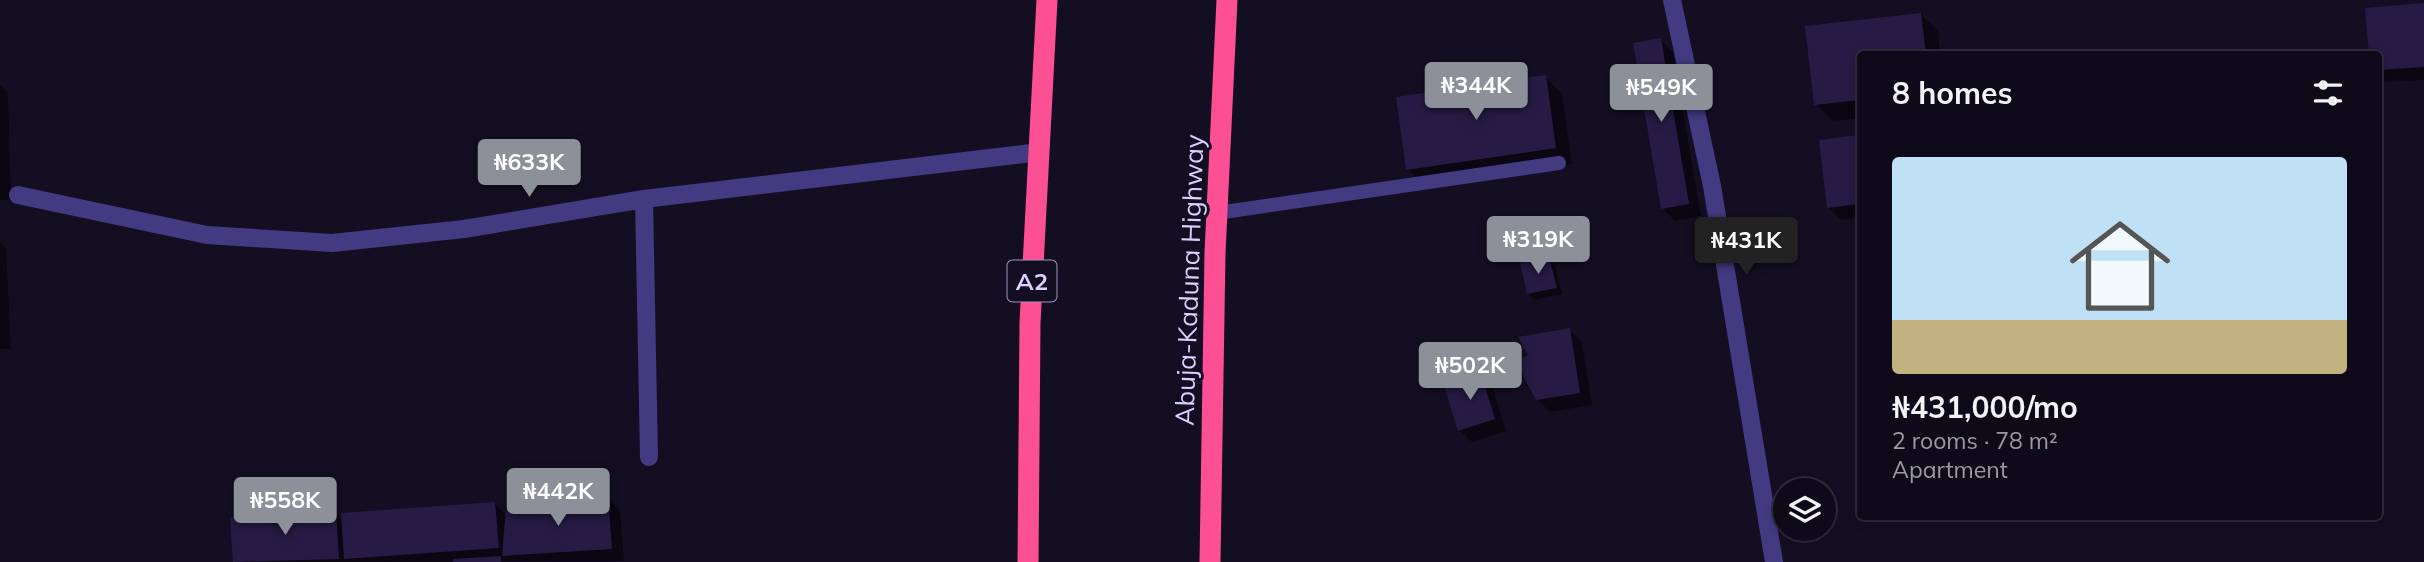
<!DOCTYPE html>
<html lang="en">
<head>
<meta charset="utf-8">
<style>
	:root { --surface:#0f0a1a; --page:#1d1827; --text:#f1f3f6; --muted:#9b9aa2; --line:#2f2b39; --accent:#8c9099 }
	body { margin:0; font-family:Mulish,sans-serif; background:var(--page); color:var(--text); height:100vh; display:flex; flex-direction:column; font-size:26px; white-space:nowrap }
	* { box-sizing:border-box; margin:0 }
	p { font-size:23px; color:var(--muted) }
	.icon { flex:none; width:38px; height:38px; fill:none; stroke:currentColor; stroke-width:2; stroke-linecap:round; stroke-linejoin:round }
	.map { position:relative; flex:1; overflow:hidden }
	.sheet { position:absolute; left:1857px; top:51px; width:525px; height:469px; display:flex; flex-direction:column; background:var(--surface); border-radius:7px; box-shadow:0 4px 10px #0003,0 0 0 2px var(--line) }
	.sheet>* { flex:none }
	.buttons { position:absolute; left:1773px; top:478px; display:grid; gap:14px }
	.buttons a { display:grid; place-items:center; width:63px; height:63px; border-radius:50%; background:var(--surface); box-shadow:0 4px 10px #0003,0 0 0 2px var(--line); font-size:35px }
	.price { position:absolute; translate:-50% -60px; padding:0 16px; border-radius:7px; background:var(--accent); color:#fff; font-size:23px; line-height:46px; filter:drop-shadow(0 2px 4px #0008) }
	.price::after { content:''; position:absolute; left:50%; top:42px; width:21px; height:16px; margin-left:-10px; background:inherit; clip-path:polygon(0 0,100% 0,50% 100%) }
	.price.active { background:#222; color:#fff }
	ul { padding:0; list-style:none }
	li { display:grid; align-content:center; gap:14px; height:371px; padding:0 35px }
	li span { display:grid; place-items:center; height:217px; border-radius:7px; color:#555 }
	li>.icon { margin-inline-start:auto }
	span .icon { width:126px; height:126px; fill:#fffc; stroke-width:1 }
	li b { font-size:30px }
	h2 { display:flex; justify-content:space-between; align-items:center; height:84px; padding:0 35px; font-size:30px }
	.map>svg:first-child { display:block }
</style>
</head>
<body>
<div class="map">
<svg width="2424" height="562" viewBox="0 0 2424 562">
	<rect width="100%" height="100%" fill="#140e23"/>
	<path fill="#0007" d="M2424,5V80L2384,82L2378,77V54H2370L2367,9Z
		M1921,14L1938,31L1940,54H1860V118L1833,121L1816,104L1807,28Z
		M1661,40L1673,53L1701,216L1675,221L1662,208Z
		M1545,77L1562,94L1572,164L1425,186L1408,169Z
		M0,85L8,93L11,200H0Z
		M1857,137L1860,140V217L1841,220L1828,207Z
		M0,242L6,248L11,349H0Z
		M1549,259L1555,265L1562,294L1535,300L1528,294Z
		M1570,330L1582,342L1592,405L1550,412L1537,399Z
		M1480,376L1493,389L1506,431L1472,442L1459,430Z
		M608,499L620,511L624,561L234,562L232,519L336,513L343,520L495,504L507,516Z"/>
	<path fill="#261b44" d="M2424,3V67L2378,70V54H2369L2365,8Z
		M1921,13L1926,54H1860V100L1814,105L1805,26Z
		M1661,38L1689,204L1661,209L1633,43Z
		M1546,75L1556,148L1406,170L1396,97Z
		M1858,135L1860,204L1827,208L1819,140Z
		M1549,257L1557,288L1527,294L1520,263Z
		M1570,328L1580,393L1536,400L1516,362L1528,355L1518,337Z
		M1481,374L1495,419L1458,431L1444,386Z
		M608,497L612,549L502,556L506,508Z
		M495,502L499,548L344,559L341,513Z
		M336,511L339,559L233,562L230,517Z
		M501,556V562H453V559Z"/>
	<g fill="none" stroke-linecap="round" stroke-linejoin="round">
		<path stroke="#433a81" stroke-width="14" d="M1217,213L1559,163"/>
		<path stroke="#433a81" stroke-width="18" d="M1672,0L1712,186L1774,562
			M18,195L207,235L332,243L464,229L644,199L1040,152
			M644,199L649,457"/>
		<path stroke="#fc4f94" stroke-width="21" d="M1028,562L1030,323L1047,0
			M1210,562L1215,253L1227,0"/>
	</g>
	<g text-anchor="middle" dominant-baseline="central" stroke-width="6" stroke-linejoin="round" paint-order="stroke">
		<rect fill="#140e23" stroke="#9f96bc" stroke-width="2" x="1007.5" y="260.5" width="49" height="41" rx="5"/>
		<g font-size="24" font-weight="bold" fill="#dad1fe">
			<text x="1032" y="281">A2</text>
		</g>
		<g font-size="26" fill="#dad1fe" stroke="#140e23">
			<text transform="translate(1189 280) rotate(-88)">Abuja-Kaduna Highway</text>
		</g>
	</g>
</svg>
<div class="buttons">
<a><svg class="icon" aria-label="layers" viewBox="0 0 24 24"><path d="M12 4l9 5-9 5-9-5zM3 14l9 5 9-5"/></svg></a>
</div>
<b class="price" style="left:1476px;top:122px">₦344K</b>
<b class="price" style="left:1661px;top:124px">₦549K</b>
<b class="price" style="left:529px;top:199px">₦633K</b>
<b class="price" style="left:1538px;top:276px">₦319K</b>
<b class="price active" style="left:1746px;top:277px">₦431K</b>
<b class="price" style="left:1470px;top:402px">₦502K</b>
<b class="price" style="left:558px;top:528px">₦442K</b>
<b class="price" style="left:285px;top:537px">₦558K</b>
<section class="sheet">
<h2>8 homes<svg class="icon" aria-label="filters" viewBox="0 0 24 24"><path d="M4 7h16M4 17h16"/><circle cx="9" cy="7" r="2"/><circle cx="15" cy="17" r="2"/></svg></h2>
<ul>
<li><span style="background:linear-gradient(#bfe0f5 75%,#c2b280 0)"><svg class="icon" aria-label="home" viewBox="0 0 24 24"><path d="M3 11l9-7 9 7M6 9v11h12V9"/></svg></span><div><b>₦431,000/mo</b><p>2 rooms · 78 m²</p><p>Apartment</p></div></li>
</ul>
</section>
</div>
</body>
</html>
